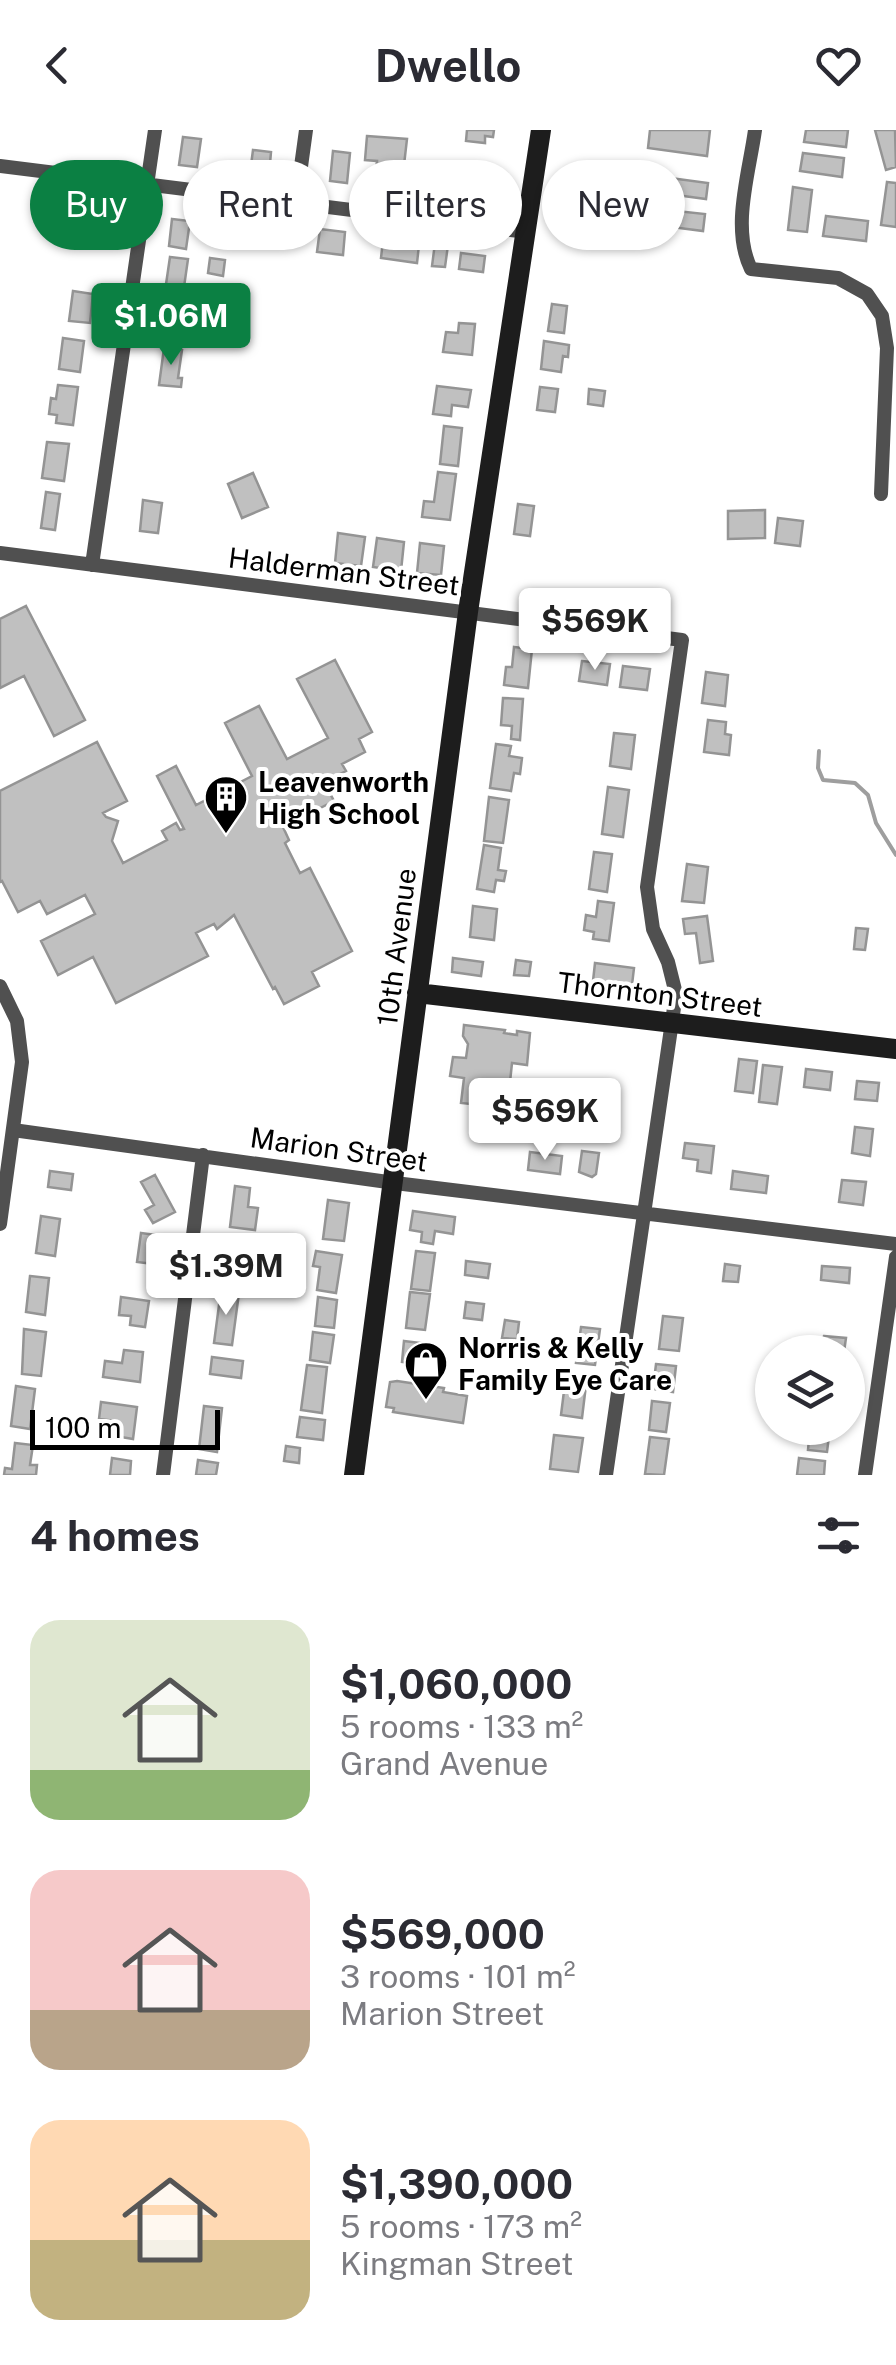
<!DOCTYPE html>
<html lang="en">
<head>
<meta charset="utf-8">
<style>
	:root { --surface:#fff; --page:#f2f2f3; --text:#2b2b33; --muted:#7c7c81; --accent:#0b8043 }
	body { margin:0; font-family:"Public Sans",sans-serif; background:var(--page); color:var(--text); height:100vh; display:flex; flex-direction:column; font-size:38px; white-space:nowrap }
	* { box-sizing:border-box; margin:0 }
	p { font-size:32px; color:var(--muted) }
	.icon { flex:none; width:55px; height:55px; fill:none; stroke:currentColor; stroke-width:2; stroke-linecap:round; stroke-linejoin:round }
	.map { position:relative; height:1345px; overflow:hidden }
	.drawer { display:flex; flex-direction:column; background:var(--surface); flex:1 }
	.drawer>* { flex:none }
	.top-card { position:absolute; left:30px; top:30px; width:838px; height:90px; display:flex; gap:20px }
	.tools { position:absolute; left:755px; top:1205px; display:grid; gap:20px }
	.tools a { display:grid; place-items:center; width:110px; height:110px; border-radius:50%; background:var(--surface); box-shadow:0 2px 8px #0004; font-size:50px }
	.scale { position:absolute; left:30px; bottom:25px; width:190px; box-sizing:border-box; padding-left:10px; border:5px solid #000; border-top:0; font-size:28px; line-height:35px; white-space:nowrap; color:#000; -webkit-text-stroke:8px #fff; paint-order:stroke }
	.price { position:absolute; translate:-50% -85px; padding:0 22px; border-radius:10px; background:#fff; color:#222; font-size:32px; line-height:65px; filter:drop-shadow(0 2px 5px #0008) }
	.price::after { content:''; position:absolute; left:50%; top:60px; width:30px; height:22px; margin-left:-15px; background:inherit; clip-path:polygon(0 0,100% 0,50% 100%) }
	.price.selected { background:var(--accent); color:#fff }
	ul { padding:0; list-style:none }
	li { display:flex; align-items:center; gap:30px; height:250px; padding:0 30px }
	li span { display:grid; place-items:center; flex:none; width:280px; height:200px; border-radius:30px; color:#555 }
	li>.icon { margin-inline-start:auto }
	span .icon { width:120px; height:120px; fill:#fffc; stroke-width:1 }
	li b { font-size:42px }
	h2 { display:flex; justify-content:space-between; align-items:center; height:120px; padding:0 30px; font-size:42px }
	.pill { padding:0 35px; border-radius:45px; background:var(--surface); box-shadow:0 2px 8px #0004; font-size:35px; line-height:90px }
	.pill.selected { background:var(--accent); color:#fff }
	header { display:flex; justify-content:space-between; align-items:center; height:130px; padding:0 30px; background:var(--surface); font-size:45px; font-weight:700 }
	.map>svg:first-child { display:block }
</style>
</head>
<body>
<header><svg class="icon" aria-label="back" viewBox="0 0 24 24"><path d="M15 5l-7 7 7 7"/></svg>Dwello<svg class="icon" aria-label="heart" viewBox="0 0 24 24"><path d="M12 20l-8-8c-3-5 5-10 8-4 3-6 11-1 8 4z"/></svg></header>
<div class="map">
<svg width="896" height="1345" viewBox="0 0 896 1345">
	<rect width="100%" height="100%" fill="#fff"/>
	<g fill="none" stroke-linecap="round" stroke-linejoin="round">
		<path stroke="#9e9e9e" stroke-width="4" d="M819,621L818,638L823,650L855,653L868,665L876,693L896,725"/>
	</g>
	<path fill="#c0c0c0" stroke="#949494" stroke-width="2.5" d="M467,0H494L493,7L485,6V13L466,11Z
		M650,0H710L707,26L648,18Z
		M806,0H848L846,17L804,12Z
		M875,0H895L896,37L886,40Z
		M367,6L407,9L404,35L395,34L393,51L375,49L377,31L365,30Z
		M183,7L201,9L197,37L179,35Z
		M253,20L271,22L269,45L250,43Z
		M333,21L350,23L347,53L330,51Z
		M803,23L844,28L842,47L800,41Z
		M467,33L488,36L480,59L469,57L470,71L464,70L466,56L446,54L447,40L466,43Z
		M663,47L708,53L706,69L661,63Z
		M887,52L896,53V97L881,95Z
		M793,57L812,60L807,102L788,100Z
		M579,64L605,67L602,90L582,88L583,80H577Z
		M84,79L101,81L100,86L107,87L106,96L83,93Z
		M658,79L705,84L703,101L656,95Z
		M826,86L868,91L866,111L823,106Z
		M172,89L190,91L186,119L169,116Z
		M320,99L345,102L343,125L317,122Z
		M383,110L419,115L417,133L381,128Z
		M435,113L448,115L445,137L432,136Z
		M461,123L485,126L483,142L459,139Z
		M170,127L188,129L183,164L165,161Z
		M210,128L225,130L223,146L208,143Z
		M73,161L93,164L90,193L69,191Z
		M165,174L182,176L179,206L162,204Z
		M552,174L567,176L564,203L548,201Z
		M459,193L475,194L472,225L443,222L446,202L458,203Z
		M63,208L84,211L80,242L59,239Z
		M544,211L569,215L568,227L563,226L561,242L541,239Z
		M164,218L182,220L178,248H182L181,257L159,255Z
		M58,255L78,257L73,295L56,293L57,285L49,284L51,268L56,269Z
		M437,256L471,260L468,277L452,275L451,286L433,284Z
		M540,257L558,259L555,282L537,280Z
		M589,259L605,261L603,276L588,274Z
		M444,296L462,298L458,336L440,334Z
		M47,312L69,314L64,351L42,348Z
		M438,342L456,344L450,390L422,387L424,371L434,372Z
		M253,343L268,377L242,388L228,354Z
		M46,362L60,364L55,400L41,398Z
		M143,370L162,373L158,403L140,401Z
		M518,374L534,376L530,406L514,404Z
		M765,380V408L728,409V381Z
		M778,388L803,391L800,416L775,413Z
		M338,403L365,407L361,436L335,433Z
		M377,408L404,412L401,441L373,437Z
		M420,413L444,416L441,445L417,443Z
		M26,476L85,590L54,606L24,546L0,558V489Z
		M514,517L532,519L528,558L504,555L506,537H512Z
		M335,530L372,602L359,609L365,622L342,634L346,641L324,652L334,671L283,697L289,710L285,713L300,743L310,738L352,821L312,842L319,856L284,874L275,857L273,859L234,785L217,799L214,794L196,803L208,826L116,873L93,827L58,845L41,811L95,784L85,765L47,784L40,771L18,782L2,751L0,752V661L97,612L127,671L103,683L106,687L118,691L112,711L123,733L167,710L162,701L176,693L180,700L184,699L157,646L176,636L196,675L252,646L225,593L259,576L287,629L328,608L297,549Z
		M582,531L610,534L607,555L579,551Z
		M623,536L650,539L647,560L620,557Z
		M706,542L728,545L725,576L702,573Z
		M503,568L523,569L520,610L511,609L512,596L501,595Z
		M708,590L726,592L725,604L731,605L729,625L704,622Z
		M614,603L635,605L631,639L610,636Z
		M496,614L511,616L509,626L522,628L520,644L514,643L511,661L490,658Z
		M608,657L629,660L623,707L602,704Z
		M489,667L509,670L503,713L484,711Z
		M484,715L501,718L498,740L506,741L504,751L496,750L494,762L477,759Z
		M594,722L612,724L607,762L589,759Z
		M687,734L708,737L704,773L682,771Z
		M598,771L614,773L609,811L593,809L594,802L584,800L586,785L596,787Z
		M473,776L497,779L494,810L470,807Z
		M707,786L713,831L700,833L696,803L685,804L683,789Z
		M856,798L868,799L865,820L854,819Z
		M453,828L483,832L481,846L452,842Z
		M516,830L531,832L529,846L514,845Z
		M595,833L634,838L632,855L593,851Z
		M464,895L505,900L504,903L517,905V901L530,903L527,935L512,933L510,952L480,975L461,973L464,948L450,946L453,927L466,928L468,914L463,906Z
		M739,929L757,931L753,963L735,961Z
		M763,935L782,937L777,974L759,972Z
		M806,939L832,942L830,960L804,957Z
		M857,951L879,953L877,971L855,969Z
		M589,970L618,974L616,997L586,993Z
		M855,997L873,999L870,1026L852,1023Z
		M685,1013L714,1016L711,1043L697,1041L698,1030L683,1028Z
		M582,1021L599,1023L596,1044L592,1047L579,1042Z
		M530,1022L562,1026L560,1044L528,1040Z
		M50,1041L73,1044L71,1060L48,1057Z
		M733,1041L768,1046L766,1063L731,1059Z
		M155,1045L175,1082L153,1093L145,1080L154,1075L141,1052Z
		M842,1050L866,1052L863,1075L839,1072Z
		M235,1056L250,1058L248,1077L258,1078L255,1100L230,1097Z
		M328,1070L349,1073L344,1111L323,1109Z
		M413,1081L455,1087L453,1104L435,1101L433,1114L421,1112L422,1102L410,1100Z
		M41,1086L60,1089L55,1126L36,1123Z
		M141,1103L164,1106L162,1119L156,1118L154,1134L137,1132Z
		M229,1109L249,1112L243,1152L223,1149Z
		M316,1121L342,1125L336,1163L317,1160L320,1137L313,1136Z
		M416,1121L435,1123L430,1161L411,1159Z
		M466,1131L490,1134L488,1148L465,1145Z
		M725,1134L740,1136L738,1152L723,1151Z
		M822,1136L850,1138L849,1153L821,1150Z
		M30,1146L49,1148L45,1185L26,1182Z
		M221,1160L239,1163L232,1215L214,1213Z
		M410,1162L430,1164L425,1200L406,1198Z
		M121,1167L149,1171L145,1197L130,1195L131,1186L119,1185Z
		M318,1167L337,1170L334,1198L315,1196Z
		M466,1172L484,1174L482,1190L464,1188Z
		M663,1186L683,1188L679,1221L659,1219Z
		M505,1190L519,1192L517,1209L502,1208Z
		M581,1197L600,1199L595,1235L576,1233Z
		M24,1199L46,1202L41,1246L22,1244Z
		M313,1202L334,1205L330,1233L310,1230Z
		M824,1206L846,1208L844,1222H822Z
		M404,1211L429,1214L426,1235L402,1232Z
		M124,1220L143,1222L140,1252L103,1247L105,1231L122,1233Z
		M212,1227L243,1231L241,1248L210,1244Z
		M656,1234L676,1236L673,1262L653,1259Z
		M307,1235L327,1237L322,1283L301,1280Z
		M397,1251L444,1258L443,1262L467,1266L463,1293L393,1282L394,1278L386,1277L390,1252Z
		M565,1253L586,1255L582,1288L561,1285Z
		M16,1256L35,1259L30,1299L11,1296Z
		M652,1271L670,1273L666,1302L649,1300Z
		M101,1272L137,1277L133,1309L115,1306L117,1291L99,1289Z
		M204,1276L222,1278L217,1322L199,1319Z
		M300,1287L325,1290L323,1310L297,1307Z
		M810,1298H830L827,1322L808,1320Z
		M554,1305L583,1308L578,1342L550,1339Z
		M650,1307L669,1309L664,1345L645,1344Z
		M15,1313L33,1315L30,1335H37L36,1345H4L5,1338L12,1339Z
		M286,1316L300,1318L299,1333L284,1331Z
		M112,1328L131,1331L130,1345H110Z
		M799,1328L825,1331L824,1345H797Z
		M198,1330L218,1333L216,1345H196Z"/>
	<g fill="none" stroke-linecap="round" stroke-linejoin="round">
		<path stroke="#505050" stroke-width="14" d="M755,0C749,44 731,98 751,139L838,148L867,164L882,186L887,218L881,364
			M0,36L527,102
			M296,73L306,0
			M0,423L682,510L647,757L653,799L668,832L676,864L606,1345
			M92,435L155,0
			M0,856L17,891L22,932L0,1094
			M13,1000L395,1053L896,1114
			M163,1345L203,1025
			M865,1345L896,1127"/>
		<path stroke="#1d1d1d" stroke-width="20" d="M417,863L896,919
			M354,1345L468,482L541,0"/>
	</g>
	<defs>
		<g id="building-pin" transform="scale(2.25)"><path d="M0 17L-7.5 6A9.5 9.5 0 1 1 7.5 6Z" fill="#000" stroke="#fff"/><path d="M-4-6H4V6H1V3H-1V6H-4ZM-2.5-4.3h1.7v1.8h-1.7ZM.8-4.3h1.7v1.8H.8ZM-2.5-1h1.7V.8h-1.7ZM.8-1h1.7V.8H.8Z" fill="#fff"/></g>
		<g id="shop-pin" transform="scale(2.25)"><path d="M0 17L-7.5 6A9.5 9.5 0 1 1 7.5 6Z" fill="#000" stroke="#fff"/><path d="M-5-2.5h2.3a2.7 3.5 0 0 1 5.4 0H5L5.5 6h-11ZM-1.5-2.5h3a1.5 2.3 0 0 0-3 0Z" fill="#fff"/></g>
	</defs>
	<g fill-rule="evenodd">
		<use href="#building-pin" x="226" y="667"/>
		<use href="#shop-pin" x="426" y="1233"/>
	</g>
	<g text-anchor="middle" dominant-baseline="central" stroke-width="8" stroke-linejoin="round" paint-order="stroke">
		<g font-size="28" fill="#000" stroke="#fff">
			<text transform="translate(344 441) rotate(7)">Halderman Street</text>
			<text transform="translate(396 817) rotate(-83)">10th Avenue</text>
			<text transform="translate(660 864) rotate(7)">Thornton Street</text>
			<text transform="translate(339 1019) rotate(8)">Marion Street</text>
		</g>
		<g font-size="28" font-weight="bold" fill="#000" stroke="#fff" text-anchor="start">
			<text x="258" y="651">Leavenworth<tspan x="258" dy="32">High School</tspan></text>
			<text x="458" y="1217">Norris &amp; Kelly<tspan x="458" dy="32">Family Eye Care</tspan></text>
		</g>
	</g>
</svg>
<div class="tools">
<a><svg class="icon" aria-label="layers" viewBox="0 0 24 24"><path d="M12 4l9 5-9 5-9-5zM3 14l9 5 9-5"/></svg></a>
</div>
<div class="scale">100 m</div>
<b class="price selected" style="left:171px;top:238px">$1.06M</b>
<b class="price" style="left:595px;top:543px">$569K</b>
<b class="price" style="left:545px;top:1033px">$569K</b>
<b class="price" style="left:226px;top:1188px">$1.39M</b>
<div class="top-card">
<a class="pill selected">Buy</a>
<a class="pill">Rent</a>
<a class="pill">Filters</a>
<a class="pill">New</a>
</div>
</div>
<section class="drawer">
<h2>4 homes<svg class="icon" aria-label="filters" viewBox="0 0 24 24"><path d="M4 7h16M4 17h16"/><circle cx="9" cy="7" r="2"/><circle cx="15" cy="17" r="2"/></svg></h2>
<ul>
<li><span style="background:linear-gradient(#dfe7d0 75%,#8fb573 0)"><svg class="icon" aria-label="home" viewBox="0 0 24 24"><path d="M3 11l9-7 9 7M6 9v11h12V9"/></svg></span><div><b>$1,060,000</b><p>5 rooms · 133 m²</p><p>Grand Avenue</p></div></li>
<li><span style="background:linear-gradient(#f6c9c9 70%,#b9a48a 0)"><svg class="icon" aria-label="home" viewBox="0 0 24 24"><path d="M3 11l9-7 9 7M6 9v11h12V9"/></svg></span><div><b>$569,000</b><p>3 rooms · 101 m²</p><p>Marion Street</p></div></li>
<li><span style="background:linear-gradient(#ffd9b3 60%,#c2b280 0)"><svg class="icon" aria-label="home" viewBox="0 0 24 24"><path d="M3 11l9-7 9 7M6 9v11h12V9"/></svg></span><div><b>$1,390,000</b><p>5 rooms · 173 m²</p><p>Kingman Street</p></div></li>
</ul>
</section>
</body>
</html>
